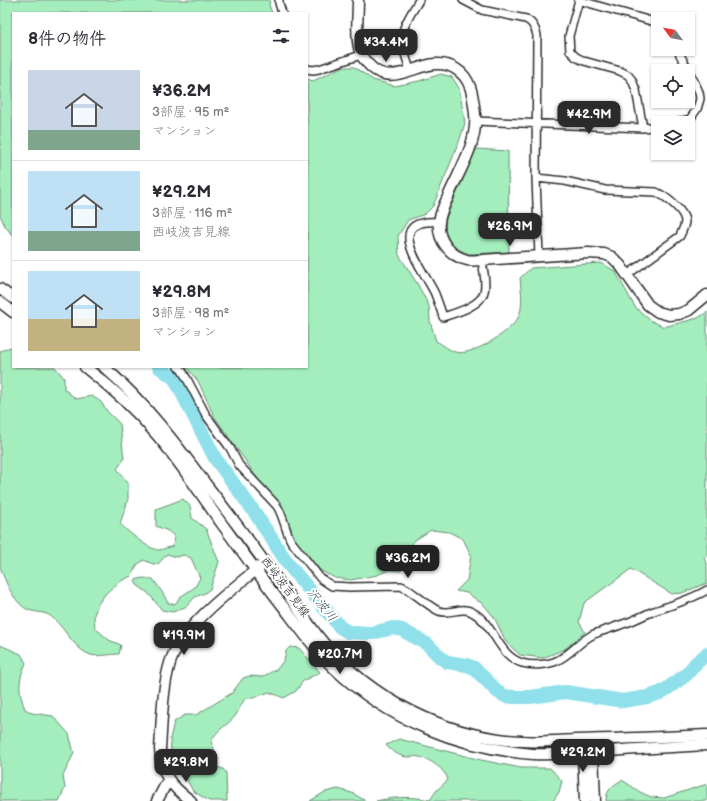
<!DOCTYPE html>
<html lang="ja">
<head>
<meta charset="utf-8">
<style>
	:root { --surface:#fff; --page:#f7f7f7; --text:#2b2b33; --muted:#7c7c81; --line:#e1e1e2; --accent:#2b2b2b }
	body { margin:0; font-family:"Balsamiq Sans","Klee One",sans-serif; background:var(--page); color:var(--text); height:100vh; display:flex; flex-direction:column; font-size:15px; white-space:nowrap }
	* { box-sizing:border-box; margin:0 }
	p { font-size:13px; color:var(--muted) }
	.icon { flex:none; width:22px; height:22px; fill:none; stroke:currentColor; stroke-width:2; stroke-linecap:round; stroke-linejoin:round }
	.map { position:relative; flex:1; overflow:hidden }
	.panel { position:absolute; left:12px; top:12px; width:296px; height:356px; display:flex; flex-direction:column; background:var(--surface); border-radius:0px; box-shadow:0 1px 3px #0004 }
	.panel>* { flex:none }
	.needle { width:26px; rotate:302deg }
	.fabs { position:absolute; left:651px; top:12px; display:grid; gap:8px }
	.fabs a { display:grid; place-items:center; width:44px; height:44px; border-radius:0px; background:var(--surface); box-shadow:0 1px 3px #0004; font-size:20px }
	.price { position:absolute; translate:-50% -34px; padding:0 9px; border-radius:8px; background:var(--accent); color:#fff; font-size:13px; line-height:26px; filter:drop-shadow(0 1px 2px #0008) }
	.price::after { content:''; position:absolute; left:50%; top:24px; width:12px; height:9px; margin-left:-6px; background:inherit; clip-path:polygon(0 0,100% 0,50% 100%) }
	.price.on { background:#222; color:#fff }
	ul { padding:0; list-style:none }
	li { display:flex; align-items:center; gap:12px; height:100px; padding:0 16px }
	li+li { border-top:1px solid var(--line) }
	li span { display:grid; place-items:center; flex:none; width:112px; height:80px; border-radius:0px; color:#555 }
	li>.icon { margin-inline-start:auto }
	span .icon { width:48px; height:48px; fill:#fffc; stroke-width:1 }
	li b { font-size:17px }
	h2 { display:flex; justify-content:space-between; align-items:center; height:48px; padding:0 16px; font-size:17px }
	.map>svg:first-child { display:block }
</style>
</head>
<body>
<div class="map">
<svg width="707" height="801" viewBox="0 0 707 801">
	<rect width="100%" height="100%" fill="#fff"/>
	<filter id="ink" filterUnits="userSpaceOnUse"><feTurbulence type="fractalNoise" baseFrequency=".025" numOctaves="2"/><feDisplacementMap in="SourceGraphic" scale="8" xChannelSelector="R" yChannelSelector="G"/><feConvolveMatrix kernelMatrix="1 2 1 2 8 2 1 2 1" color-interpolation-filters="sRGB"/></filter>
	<g filter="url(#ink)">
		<path fill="#a4eebd" stroke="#688c74" d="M0,0H270L269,5L272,13H13V236L5,226L0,215Z
			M342,67H354L373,80L395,86L419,81L441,74L452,77L459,88L465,123L459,142L433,206L425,214L408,220L398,236L399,255L418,285L429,306L430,321L436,341C442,344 449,350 455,352C472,357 510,332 518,318C524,306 521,291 520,278L531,268L601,263L615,271L635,307L650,320L664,327L698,318L707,312V555L704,559L707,563V583L682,593L672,594L631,569L584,603L579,622L585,632L565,649L543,658L520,655L506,642L494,617L484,605L467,593L456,591L467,580L471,555L463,539L449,532L431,530L415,540L405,553L401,571L389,570L377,575L351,580L335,578L321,571L292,536L282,506L267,492L214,416L198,381L186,367H307V79L313,81Z
			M476,149L508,151L509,252L469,254L460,250L450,242L445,232L446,218Z
			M11,347H13V367H55L64,378V389L76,399L92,396L101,402L107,411L120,424L124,459L117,469L128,483V500L120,524C129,532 148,550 160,550C164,549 169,547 173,546L174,536L168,531L156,526V509L183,499L190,506L192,518L206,529L219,562L210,589L205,593L195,597L187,606L173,612L162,610L148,593L137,585L135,580L143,578L153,579L162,592L168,603L175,604L180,597L195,587L200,578L191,558L184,555L176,557L167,554L158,564H153L144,560L137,565L131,576L119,582L106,593L98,604L94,615L95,628L109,640L121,645L119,654C112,654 96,657 91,655C75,650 66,630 54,619C47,612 41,613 32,611C16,608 4,580 0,566V351Z
			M0,645L21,654L26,663C18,680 18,691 25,709L32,713L53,716L69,734L74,753L63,776L65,788L59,801H0Z
			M290,647L299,648L320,672L303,681L296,691L284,698L269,692L253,698H246C241,703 240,709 236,715C228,726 216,729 211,742L215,751L209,765L223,769L226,773L227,801H209L193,791L185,777L177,773L172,761L170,739L174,722L185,715H196L232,693L243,678L250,676L262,677L277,669L284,660L286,651Z
			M399,739L481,760L521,768H550L562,781L559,792L553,801H376C395,797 411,796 430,800L437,790L448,780C445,769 431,760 420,757C416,756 411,757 407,757C399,756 391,751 386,745Z
			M622,780L640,792L651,797L664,798L707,784V801H606C606,790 613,785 622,780Z
			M338,789L352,793L366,801H310L325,792Z"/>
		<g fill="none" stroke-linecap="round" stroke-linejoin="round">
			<path stroke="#8fe0ea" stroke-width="14" d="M159,367L175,379L215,458L255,513L288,564L340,627L348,632L372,633L393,628L402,630L427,644L441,658L447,662L467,665L474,668L498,692L505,696L513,697H530L566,692L623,701L647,697L660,693L668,688L687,674L696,663L707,654"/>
			<g stroke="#2b2b2b" stroke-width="10">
				<path id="street" d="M279,0V3L282,13
					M463,0L482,10L526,19C533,23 535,28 537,35L536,178L539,256
					M578,0L658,23
					M579,0L569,36L570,51L576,57L584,61L620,71L628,75L632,80L636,90L643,128
					M307,69L313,70L319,69L361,55
					M410,70C407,60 403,50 402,40C401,27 413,11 419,0
					M476,121L643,128L658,126
					M676,123L690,119L697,109L700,99L699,92L695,83L677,49
					M536,178L565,181L605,190L656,192C665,196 684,210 685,221C685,226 682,231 680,236L627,275
					M439,222C380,218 424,270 435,294C438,302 441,310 443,317C455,313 481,306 484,292C487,283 483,270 482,260
					M178,367L181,369L187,379L206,415L230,448L239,465L277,506C284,517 285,530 291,541L320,578L332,586L350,587L401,586L407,589C415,594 431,608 439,611C450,615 462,606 472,612C494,623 497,655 522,663C532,666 545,665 554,662C570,656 579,641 594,634C605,630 615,627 626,623C635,620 644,615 654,611C672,605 690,600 707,590"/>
			</g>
			<g stroke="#2b2b2b" stroke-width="13">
				<path id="secondary" d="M358,0C358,17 355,38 361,54C363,59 367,63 370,66C396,92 427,50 456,69C472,79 473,97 475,114C478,143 459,171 448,197C444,205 440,213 439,222C437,240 450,256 467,260C471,261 477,260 482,260L588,253L604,254L612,257L620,265L648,305L658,312L669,315L679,314L689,310L707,295
					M0,289L13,298
					M0,302L13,312
					M85,367C111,387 136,410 157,435C181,463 201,495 222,524C243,553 264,582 286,610C301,630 316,651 334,668C388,720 459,748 533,754C554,755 576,753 596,752C633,749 670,747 707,745
					M104,367C143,401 175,442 205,483C225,509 246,536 265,563C283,586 299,611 317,635C361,691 429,729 499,739C525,743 551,741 576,740C620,739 663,737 707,735
					M585,746L583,752L585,801
					M590,747L593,752L595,801
					M157,801L168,780
					M191,801C171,786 161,775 160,749C162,721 162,690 170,663C181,627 231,590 261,566"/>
			</g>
			<use href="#street" stroke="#fff" stroke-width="7"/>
			<use href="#secondary" stroke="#fff" stroke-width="10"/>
		</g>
	</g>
	<g text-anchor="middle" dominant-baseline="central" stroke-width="4" stroke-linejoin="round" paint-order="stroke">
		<g font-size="12" fill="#2b2b2b" stroke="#fff">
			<text transform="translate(285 587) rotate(53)">西岐波吉見線</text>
		</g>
		<g font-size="13" font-style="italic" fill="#496164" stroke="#fff">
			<text transform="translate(322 605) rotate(51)">沢波川</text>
		</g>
	</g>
</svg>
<div class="fabs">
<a><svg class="needle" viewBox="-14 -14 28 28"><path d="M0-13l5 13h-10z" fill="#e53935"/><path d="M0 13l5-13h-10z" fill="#7c7c81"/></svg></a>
<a><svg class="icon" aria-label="locate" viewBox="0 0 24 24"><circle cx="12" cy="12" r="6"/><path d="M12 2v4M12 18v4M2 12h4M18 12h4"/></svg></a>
<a><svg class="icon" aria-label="layers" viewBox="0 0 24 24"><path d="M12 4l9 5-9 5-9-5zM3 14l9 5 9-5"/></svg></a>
</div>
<b class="price" style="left:386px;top:63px">¥34.4M</b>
<b class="price" style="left:589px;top:135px">¥42.9M</b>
<b class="price" style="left:510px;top:247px">¥26.9M</b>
<b class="price on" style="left:408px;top:579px">¥36.2M</b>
<b class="price" style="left:184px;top:656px">¥19.9M</b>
<b class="price" style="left:340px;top:675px">¥20.7M</b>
<b class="price" style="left:583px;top:773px">¥29.2M</b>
<b class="price" style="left:186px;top:783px">¥29.8M</b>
<section class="panel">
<h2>8件の物件<svg class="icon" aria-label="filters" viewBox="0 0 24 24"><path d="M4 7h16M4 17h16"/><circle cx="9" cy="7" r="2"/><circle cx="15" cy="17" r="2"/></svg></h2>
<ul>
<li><span style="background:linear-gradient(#c9d6e8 75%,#7fa58c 0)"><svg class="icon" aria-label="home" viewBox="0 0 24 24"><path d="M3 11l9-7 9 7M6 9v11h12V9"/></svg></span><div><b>¥36.2M</b><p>3部屋 · 95 m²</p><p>マンション</p></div></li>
<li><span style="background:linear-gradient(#bfe0f5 75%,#7fa58c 0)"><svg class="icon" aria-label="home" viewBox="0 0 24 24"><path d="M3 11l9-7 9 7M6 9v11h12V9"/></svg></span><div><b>¥29.2M</b><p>3部屋 · 116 m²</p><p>西岐波吉見線</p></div></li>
<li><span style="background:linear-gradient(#bfe0f5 60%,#c2b280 0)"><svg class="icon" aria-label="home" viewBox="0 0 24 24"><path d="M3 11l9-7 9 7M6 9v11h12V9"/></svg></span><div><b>¥29.8M</b><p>3部屋 · 98 m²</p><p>マンション</p></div></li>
</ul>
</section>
</div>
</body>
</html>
